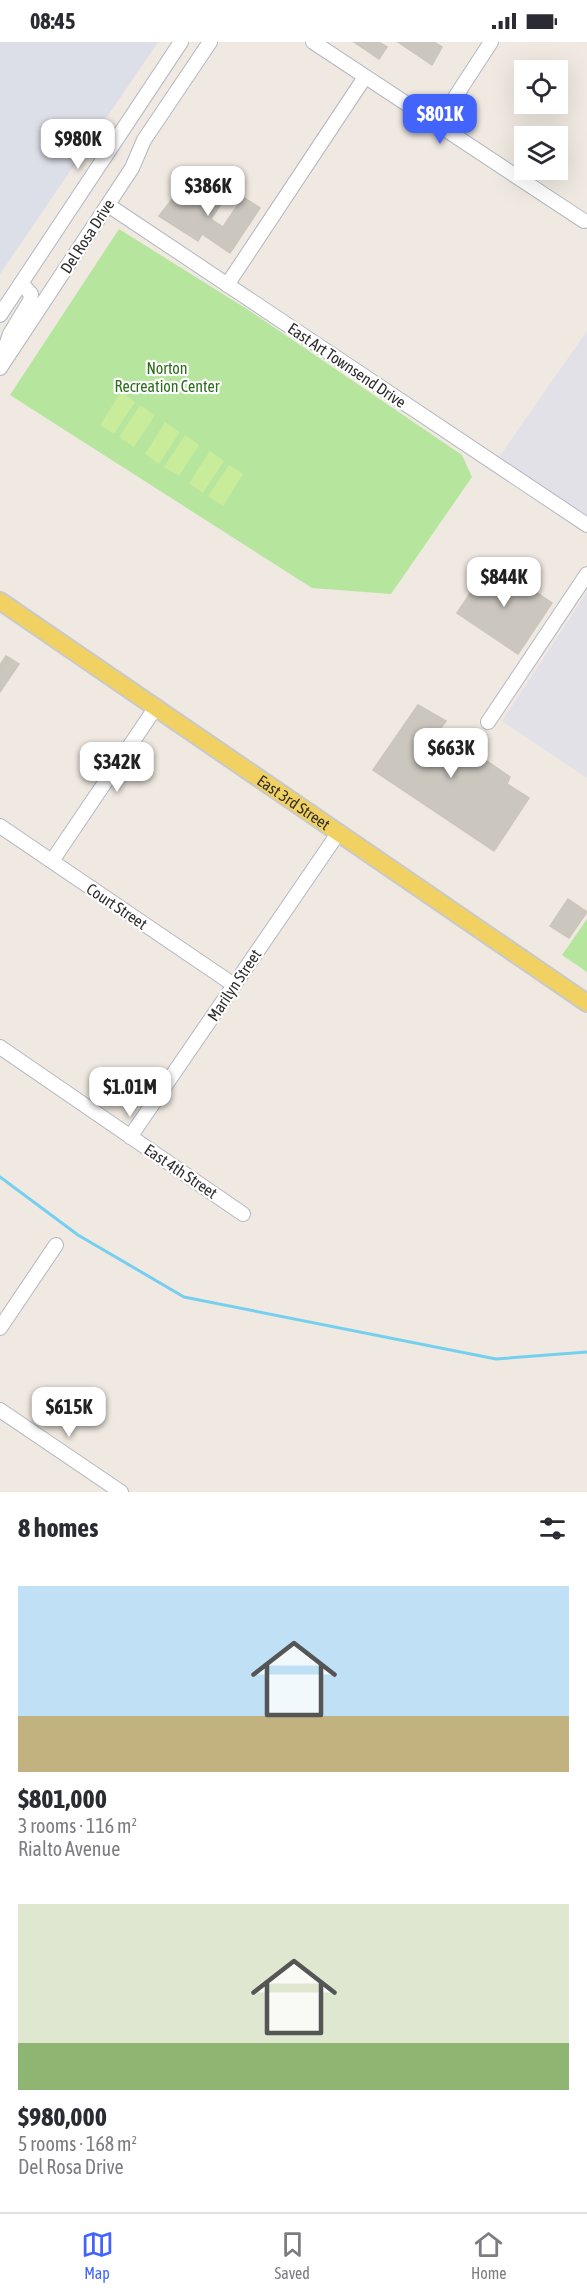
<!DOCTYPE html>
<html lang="en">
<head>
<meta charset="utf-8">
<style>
	:root { --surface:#fff; --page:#f2f2f3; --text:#2b2b33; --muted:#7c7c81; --line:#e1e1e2; --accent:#4264fb }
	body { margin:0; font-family:"Asap Condensed",sans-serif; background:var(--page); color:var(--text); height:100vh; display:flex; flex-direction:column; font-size:22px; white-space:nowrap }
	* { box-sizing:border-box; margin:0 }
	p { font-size:20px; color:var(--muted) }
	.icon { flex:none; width:33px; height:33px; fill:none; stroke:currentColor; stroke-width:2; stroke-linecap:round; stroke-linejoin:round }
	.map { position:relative; height:1450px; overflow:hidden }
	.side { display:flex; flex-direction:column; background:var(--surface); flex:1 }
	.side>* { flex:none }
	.fabs { position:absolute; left:514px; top:18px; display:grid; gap:12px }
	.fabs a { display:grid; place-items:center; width:54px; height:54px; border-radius:0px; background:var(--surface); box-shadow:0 6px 24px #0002; font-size:30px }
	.price { position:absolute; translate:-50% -51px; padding:0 14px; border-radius:12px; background:#fff; color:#222; font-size:20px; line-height:39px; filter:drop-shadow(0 2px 3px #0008) }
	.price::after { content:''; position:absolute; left:50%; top:36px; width:18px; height:14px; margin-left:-9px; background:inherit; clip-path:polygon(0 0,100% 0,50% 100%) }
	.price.active { background:var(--accent); color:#fff }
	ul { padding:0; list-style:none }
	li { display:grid; align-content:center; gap:12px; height:318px; padding:0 18px }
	li span { display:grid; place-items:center; height:186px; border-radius:0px; color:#555 }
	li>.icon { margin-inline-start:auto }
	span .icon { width:108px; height:108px; fill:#fffc; stroke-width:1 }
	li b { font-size:26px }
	h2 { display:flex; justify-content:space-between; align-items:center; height:72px; padding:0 18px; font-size:26px }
	.status { display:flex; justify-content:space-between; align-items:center; height:42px; padding:0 30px; background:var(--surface); direction:ltr }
	.status svg { height:16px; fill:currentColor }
	.tabs { display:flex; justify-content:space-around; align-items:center; height:84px; border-top:2px solid var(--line); background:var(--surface); font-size:16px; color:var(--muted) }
	.tabs a { display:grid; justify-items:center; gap:3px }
	.tabs .active { color:var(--accent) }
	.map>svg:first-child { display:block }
</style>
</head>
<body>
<div class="status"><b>08:45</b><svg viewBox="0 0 49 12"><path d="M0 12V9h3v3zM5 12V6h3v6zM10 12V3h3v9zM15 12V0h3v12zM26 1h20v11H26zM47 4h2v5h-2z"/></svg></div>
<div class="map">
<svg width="587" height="1450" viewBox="0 0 587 1450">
	<rect width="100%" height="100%" fill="#efe9e1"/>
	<path fill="#e3e1e8" d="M587,289V474L499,415Z
		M587,550V736L502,679Z"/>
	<path fill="#dcdee8" d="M0,0H158L0,232Z"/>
	<path fill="#b6e59e" d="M119,187L250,269L462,413L472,435L391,552L312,546L10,353Z
		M587,877V930L562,913Z"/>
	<path fill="#c9ec9a" d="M121,350L135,360L114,392L100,383Z
		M140,363L155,373L134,405L119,395Z
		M165,380L180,390L159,422L145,412Z
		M185,393L199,403L179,434L164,425Z
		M210,409L224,419L203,451L189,441Z
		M229,423L243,432L223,464L208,454Z"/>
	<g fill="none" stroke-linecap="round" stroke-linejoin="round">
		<path stroke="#75cff0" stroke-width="3" d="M0,1135L78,1193L184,1255L496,1317L587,1310"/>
	</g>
	<path fill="#cbc7bf" stroke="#cbc5ba" stroke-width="1.5" d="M354,0H379L387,5L379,17Z
		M398,0H434L442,5L432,23Z
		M186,139L221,162L211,177L223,185L243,155L260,166L230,211L202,192L198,199L159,174Z
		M491,520L552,561L518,612L457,571Z
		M6,614L19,622L0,650V623Z
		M418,663L446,679L440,687L510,735L507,742L529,756L494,809L373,728Z
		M568,857L587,870L569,896L550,884Z"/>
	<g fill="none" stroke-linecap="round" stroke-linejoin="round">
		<g stroke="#b4b7c1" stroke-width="16">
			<path id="minor" d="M313,0L584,179
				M437,83L491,0
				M108,163L587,483
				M227,243L365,35
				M0,273L181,0
				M3,312L10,292L30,259L31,252L21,241
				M0,326L132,126L144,98L210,0
				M488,680L587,532
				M0,784L234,943
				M52,819L156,665
				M0,1005L243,1172
				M130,1095L339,790
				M0,1286L56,1203
				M0,1368L121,1450"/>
		</g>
		<g stroke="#c9c9c9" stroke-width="20">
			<g id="major">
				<path id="s1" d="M0,559L587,961"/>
			</g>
		</g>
		<use href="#minor" stroke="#fff" stroke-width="14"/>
		<use href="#major" stroke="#f2d163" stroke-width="16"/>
	</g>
	<g text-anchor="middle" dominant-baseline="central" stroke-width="4.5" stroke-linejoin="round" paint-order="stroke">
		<g font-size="16" fill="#2e2e2e" stroke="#fff">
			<text transform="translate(87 194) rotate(-57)">Del Rosa Drive</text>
			<text transform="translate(347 323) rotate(34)">East Art Townsend Drive</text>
			<text stroke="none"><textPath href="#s1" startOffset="356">East 3rd Street</textPath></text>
			<text transform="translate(117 864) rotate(34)">Court Street</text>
			<text transform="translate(234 943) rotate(-56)">Marilyn Street</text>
			<text transform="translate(181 1129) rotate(34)">East 4th Street</text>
		</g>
		<g font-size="16" fill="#2c6e1b" stroke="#fff">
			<text x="167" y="326">Norton<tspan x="167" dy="18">Recreation Center</tspan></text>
		</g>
	</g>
</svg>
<div class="fabs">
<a><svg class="icon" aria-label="locate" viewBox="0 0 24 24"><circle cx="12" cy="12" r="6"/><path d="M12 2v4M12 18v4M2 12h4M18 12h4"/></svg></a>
<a><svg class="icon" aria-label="layers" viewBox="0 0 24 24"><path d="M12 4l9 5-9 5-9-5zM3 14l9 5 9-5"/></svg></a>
</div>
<b class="price active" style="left:440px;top:103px">$801K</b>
<b class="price" style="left:78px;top:128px">$980K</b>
<b class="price" style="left:208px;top:175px">$386K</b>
<b class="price" style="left:504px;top:566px">$844K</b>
<b class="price" style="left:451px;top:737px">$663K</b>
<b class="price" style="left:117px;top:751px">$342K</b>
<b class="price" style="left:130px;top:1076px">$1.01M</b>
<b class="price" style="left:69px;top:1396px">$615K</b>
</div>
<section class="side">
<h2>8 homes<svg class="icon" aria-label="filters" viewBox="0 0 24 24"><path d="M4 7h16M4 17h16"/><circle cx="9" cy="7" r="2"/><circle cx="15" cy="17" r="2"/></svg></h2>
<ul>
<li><span style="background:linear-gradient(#bfe0f5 70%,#c2b280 0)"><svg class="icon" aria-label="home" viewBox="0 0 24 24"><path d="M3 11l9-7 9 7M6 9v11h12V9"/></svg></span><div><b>$801,000</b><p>3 rooms · 116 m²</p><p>Rialto Avenue</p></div></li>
<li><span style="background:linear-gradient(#dfe7d0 75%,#8fb573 0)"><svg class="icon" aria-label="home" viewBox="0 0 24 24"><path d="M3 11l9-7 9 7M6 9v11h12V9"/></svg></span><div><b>$980,000</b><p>5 rooms · 168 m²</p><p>Del Rosa Drive</p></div></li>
</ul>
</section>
<nav class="tabs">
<a class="active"><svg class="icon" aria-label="map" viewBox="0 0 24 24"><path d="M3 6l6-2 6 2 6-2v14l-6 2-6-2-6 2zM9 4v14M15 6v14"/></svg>Map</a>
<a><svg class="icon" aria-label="saved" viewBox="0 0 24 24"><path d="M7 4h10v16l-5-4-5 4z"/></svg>Saved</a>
<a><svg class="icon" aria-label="home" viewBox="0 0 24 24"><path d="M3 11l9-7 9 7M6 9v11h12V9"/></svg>Home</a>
</nav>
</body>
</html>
